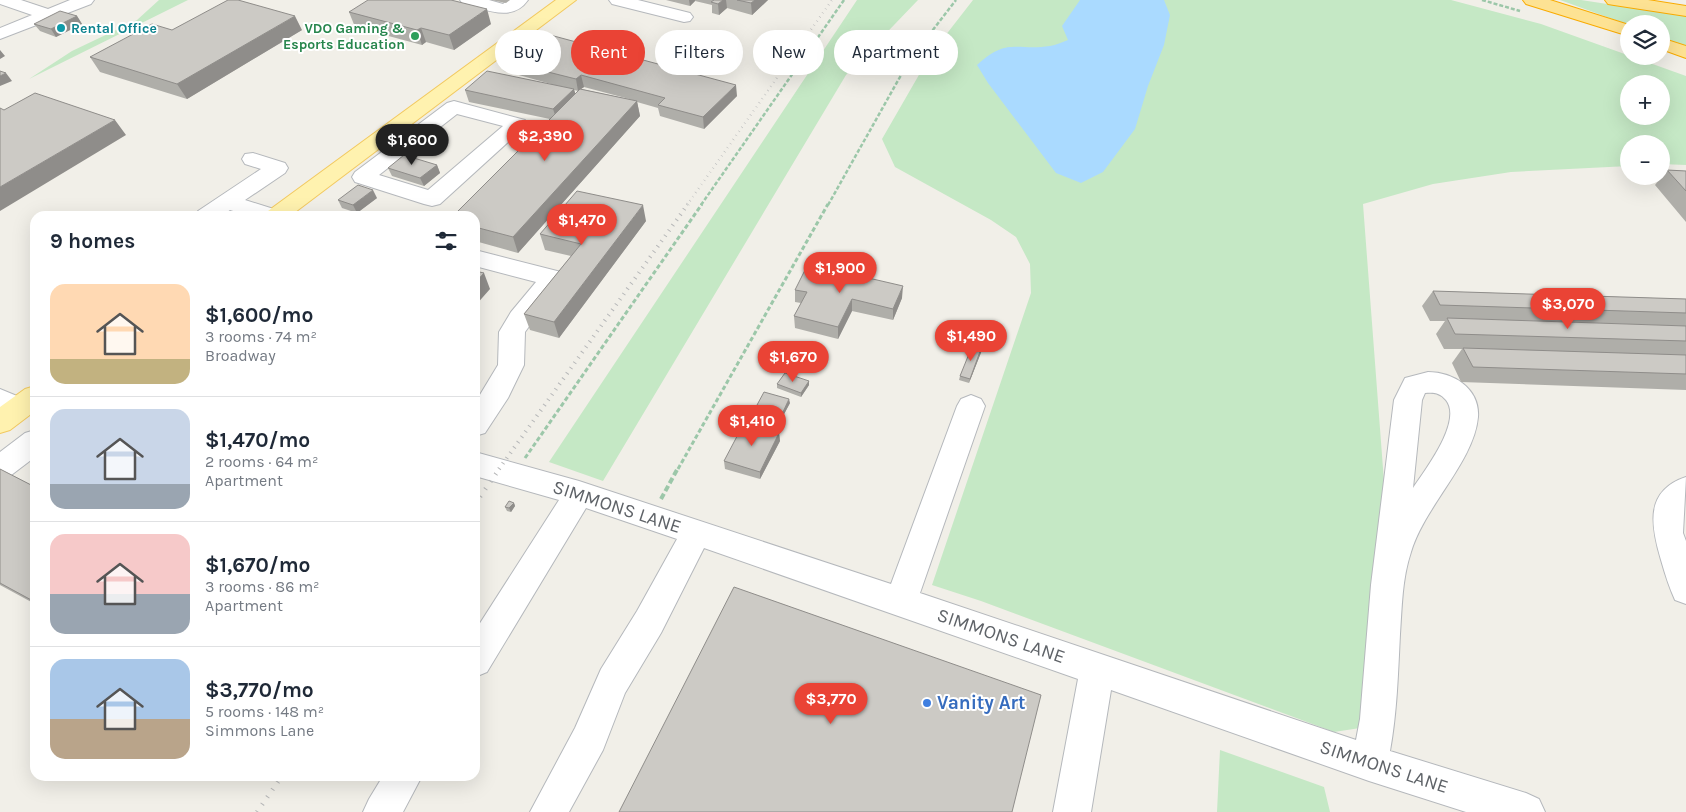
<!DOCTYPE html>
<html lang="en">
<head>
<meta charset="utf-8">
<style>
	:root { --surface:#fff; --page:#f6f6f7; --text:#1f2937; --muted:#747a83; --line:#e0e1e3; --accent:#ea4335 }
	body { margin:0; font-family:Karla,sans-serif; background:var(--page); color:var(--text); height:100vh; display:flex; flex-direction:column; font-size:19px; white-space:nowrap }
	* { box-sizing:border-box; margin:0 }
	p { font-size:16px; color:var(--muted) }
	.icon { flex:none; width:28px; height:28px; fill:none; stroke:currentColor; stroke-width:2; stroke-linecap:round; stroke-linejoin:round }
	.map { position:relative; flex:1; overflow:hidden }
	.drawer { position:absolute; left:30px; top:211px; width:450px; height:570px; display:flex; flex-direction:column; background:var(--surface); border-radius:15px; box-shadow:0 5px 20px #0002 }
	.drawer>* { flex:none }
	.hud { position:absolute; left:495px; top:30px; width:475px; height:45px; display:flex; gap:10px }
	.buttons { position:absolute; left:1620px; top:15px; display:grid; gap:10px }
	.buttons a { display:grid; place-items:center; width:50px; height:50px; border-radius:50%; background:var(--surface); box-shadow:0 5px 20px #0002; font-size:25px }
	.price { position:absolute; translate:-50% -42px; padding:0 11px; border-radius:18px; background:var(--accent); color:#fff; font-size:16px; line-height:32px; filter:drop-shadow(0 1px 2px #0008) }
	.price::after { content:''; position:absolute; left:50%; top:30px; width:15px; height:11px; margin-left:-8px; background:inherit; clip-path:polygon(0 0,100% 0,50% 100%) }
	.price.selected { background:#222; color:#fff }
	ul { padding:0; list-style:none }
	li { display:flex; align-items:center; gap:15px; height:125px; padding:0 20px }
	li+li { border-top:1px solid var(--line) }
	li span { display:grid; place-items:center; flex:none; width:140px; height:100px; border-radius:15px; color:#555 }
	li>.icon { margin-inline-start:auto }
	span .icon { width:60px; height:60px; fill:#fffc; stroke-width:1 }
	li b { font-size:21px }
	h2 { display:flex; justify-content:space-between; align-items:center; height:60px; padding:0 20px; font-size:21px }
	.chip { padding:0 18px; border-radius:22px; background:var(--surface); box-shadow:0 5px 20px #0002; font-size:18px; line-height:45px }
	.chip.selected { background:var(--accent); color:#fff }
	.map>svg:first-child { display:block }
</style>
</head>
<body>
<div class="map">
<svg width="1686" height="812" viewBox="0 0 1686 812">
	<rect width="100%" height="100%" fill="#f1efe8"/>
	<path fill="#c5e8c5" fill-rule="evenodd" d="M159,0H188L29,79L72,51L137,20Z
		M857,0H918L846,75L603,481L549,462Z
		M973,0H1451L1541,24L1686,76V165L1661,164V144H1629V166L1511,172L1433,184L1363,204L1386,508L1360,728L1334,732L981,601L932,585L1031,293L1030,264L1016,237L991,220L895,167L882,139L931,54ZM1629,84H1661V116H1629Z
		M1560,0H1581L1686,16V47L1661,38V24H1629V25Z
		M1220,750L1324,787L1330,812H1217Z"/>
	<path fill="#aadaff" d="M1080,0H1164L1170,15L1164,45L1148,86L1135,129L1103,172L1081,183L1056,173L988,83L977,65C1007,37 1017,51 1050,46C1056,45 1062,42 1068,40L1062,26Z"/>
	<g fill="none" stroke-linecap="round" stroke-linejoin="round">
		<g stroke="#b5b8bc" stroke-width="2">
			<path id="minor" d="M0,0H21L48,9L70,0H94L91,4L0,39V28L32,15L0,4Z
				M460,0H489L503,4L508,0H528C512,23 485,9 463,4Z
				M609,0H638L690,13L693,17L690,21L684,22L612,4Z
				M454,101L525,120L528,124L440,204L432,206L424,204L355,182L352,177L355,172L447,103ZM457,114L503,126L428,190L379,175Z
				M253,153L285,163L288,168L285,173L245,200L280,211L283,216H249L230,210L221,216H195L198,211L261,169L245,164L242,159L245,154Z
				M475,250L561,272L564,278L525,332L524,365L508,398L485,433L475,436V403L498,365L499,332L511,312L536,282L475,266Z
				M1428,372C1454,372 1480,389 1478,417C1474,462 1424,507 1411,552C1402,579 1402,606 1400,634C1398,674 1397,712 1390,751L1526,793L1539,799L1545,812H1466L1369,781L1111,690L1091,812H1053L1078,679L704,548L661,633L625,693L603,750L569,812H530L575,728L601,669L637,611L677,539L586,508L487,672L475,677V631L559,500L475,476V452L579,481L891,584L957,406L961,399L971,395L981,399L985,406L920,593L1356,740L1360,719L1371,585L1394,400L1405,378ZM1425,393C1434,392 1440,393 1446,400C1463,421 1425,470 1413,488L1422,400Z
				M0,389L29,401L33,408L29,415L19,419L0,411Z
				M35,430V457L10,476L0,480V452L25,433Z
				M1686,477L1683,533L1686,541V604L1675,600C1669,587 1665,574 1661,560C1651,526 1644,491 1686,477Z
				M383,776H422L403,812H363L369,799Z"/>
		</g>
		<g stroke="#f2c960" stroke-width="2">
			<path id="major" d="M556,0H576L290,216H265L268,211Z
				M35,386V411L10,430L0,433V407L25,389Z"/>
		</g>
		<g stroke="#f9ab00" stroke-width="2">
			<path id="highway" d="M1523,0H1550L1629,25V36L1526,4Z
				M1605,0H1648L1686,6V16L1614,5L1608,4Z
				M1661,38L1686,46V58L1661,49Z"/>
		</g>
		<path stroke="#9cc7a9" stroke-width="2.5" stroke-dasharray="4 2" stroke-linecap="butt" d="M1482,0L1520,11
			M701,205L844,0
			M828,205L909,61L956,0"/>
		<path stroke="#9cc7a9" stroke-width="3" stroke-dasharray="4.5 2.5" stroke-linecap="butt" d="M525,458L702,204
			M678,469L828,204"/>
		<path stroke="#9cc7a9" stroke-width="4" stroke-dasharray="6 3" stroke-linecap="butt" d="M661,499L678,468"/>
		<use href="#minor" fill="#fff" fill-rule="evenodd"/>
		<use href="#major" fill="#fff2af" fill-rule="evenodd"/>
		<use href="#highway" fill="#fde293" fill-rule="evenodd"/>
		<path stroke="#b6b7b8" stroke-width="2.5" stroke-dasharray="0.5 4.5" stroke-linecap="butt" d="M687,205L832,0"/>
		<path stroke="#b6b7b8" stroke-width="4" stroke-dasharray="1 5.5" stroke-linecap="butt" d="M499,469L688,204"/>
		<path stroke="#b6b7b8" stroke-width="4.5" stroke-dasharray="1 8" stroke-linecap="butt" d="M475,504L500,468
			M257,812L282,776"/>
	</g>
	<path fill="#afaea9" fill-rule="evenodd" d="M491,0H510L506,3Z
		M666,0H768L752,15L727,8L719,15L712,13V5L695,1L690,6Z
		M349,12L491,24L454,50L426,42L422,45L355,27Z
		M77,16L82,24L56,37L40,31L34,24Z
		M172,30H302L187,99L100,72L90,57Z
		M500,60L737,96L704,129L660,116L658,108L637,102L640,116L518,253L475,241V216L550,119L469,102L465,90L551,84L504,71ZM584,87L633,100L581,89ZM574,90L578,91L575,94Z
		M437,165L440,173L424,186L392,176L388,168Z
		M1667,170L1686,171V222L1655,185Z
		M377,198L357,213L342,208L338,200Z
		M646,221L559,338L530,330L524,314L571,256L545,250L540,234Z
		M795,290L902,298L893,320L852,311L838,339L795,328L794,316L801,303L795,302Z
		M1433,291L1686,299V390L1461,382L1452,363L1462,349H1444L1436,334L1445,321H1430L1422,306Z
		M982,346V350L969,383L959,380L960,376Z
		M809,381V385L801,397L777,388V384Z
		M790,403L783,416L758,409L757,405Z
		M779,433L780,441L760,479L725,469L724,461Z
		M0,469L35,487V604L0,585Z
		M514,503L515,506L511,512L507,511L505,507Z"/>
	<path fill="#8f8d8a" d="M689,0H695V1L690,6Z
		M723,0H726L727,8L719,15L718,4Z
		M755,0H768L752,15L751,3Z
		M487,9L491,24L454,50L449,35Z
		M77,16L82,24L56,37L51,29Z
		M295,16L302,30L187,99L177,84Z
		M421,28L426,42L422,45L417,30Z
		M0,50L5,56L0,59Z
		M6,73L12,81L0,86V76Z
		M581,75L584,87L578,91L576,79Z
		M736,85L737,96L704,129L703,117Z
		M574,89L577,100L557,121L553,109Z
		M637,101L640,116L518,253L513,237Z
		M115,120L126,135L0,211V187Z
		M437,165L440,173L424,186L420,178Z
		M373,190L377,198L357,213L353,205Z
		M643,205L646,221L559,338L554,322Z
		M477,267L481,276L484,273L490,289L475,306V270Z
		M903,286L902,298L893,320V309Z
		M852,299V311L838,339V327Z
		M982,346V350L969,383L970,379Z
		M809,381V385L801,397V393Z
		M789,399L790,403L783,416V412Z
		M779,433L780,441L760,479V472Z
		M514,503L515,506L511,512L509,508Z"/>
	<path fill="#cccac5" stroke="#8f8d8a" d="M228,0H238L295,16L177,84L90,57L152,24L172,30Z
		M368,0H451L487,9L449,35L421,28L417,30L349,12Z
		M714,0H723L718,4L711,2Z
		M737,0H755L751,3Z
		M60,11L77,16L51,29L34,24Z
		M539,32L736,85L703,117L658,105L665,98L581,75L576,79L500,60Z
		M0,71L6,73L0,76Z
		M487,71L574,89L553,109L465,90Z
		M580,89L637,101L513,237L475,227V216H453Z
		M35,93L115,120L0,187V108L4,110Z
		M404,155L437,165L420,178L388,168Z
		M1667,170L1686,171V191Z
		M358,185L373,190L353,205L338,200Z
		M577,191L643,205L554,322L524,314L581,244L540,234Z
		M808,264L903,286L893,309L852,299L838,327L794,316L807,292L795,290Z
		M475,271L484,273L475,283Z
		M1433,291L1686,299V313L1440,305Z
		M1447,318L1686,326V341L1455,334Z
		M973,344L982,346L970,379L960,376Z
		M1463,348L1686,355V374L1473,367Z
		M785,373L809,381L801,393L777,384Z
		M764,392L789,399L783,412L757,405Z
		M744,423L779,433L760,472L724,461Z
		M0,469L35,487V602L0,583Z
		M509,501L514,503L509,508L505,507Z
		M734,587L1041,695L1012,812H619Z"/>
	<circle fill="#0f9aa8" stroke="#fff" stroke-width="2" cx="61" cy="28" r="5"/>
	<circle fill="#2e9e5b" stroke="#fff" stroke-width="2" cx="415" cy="36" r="5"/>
	<circle fill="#3f7fe0" stroke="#fff" stroke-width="2" cx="927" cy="703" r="5"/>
	<g text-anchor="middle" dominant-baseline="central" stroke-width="4" stroke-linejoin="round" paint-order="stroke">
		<g font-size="14" font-weight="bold" fill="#0d838f" stroke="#fff" text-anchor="start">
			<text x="71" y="28">Rental Office</text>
		</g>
		<g font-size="14" font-weight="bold" fill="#27864d" stroke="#fff" text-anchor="end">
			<text x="405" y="28">VDO Gaming &amp;<tspan x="405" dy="16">Esports Education</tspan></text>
		</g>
		<g font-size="19" fill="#5f6368" stroke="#fff">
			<text transform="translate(617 507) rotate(18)">SIMMONS LANE</text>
			<text transform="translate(1001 636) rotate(19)">SIMMONS LANE</text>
			<text transform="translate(1384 767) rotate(18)">SIMMONS LANE</text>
		</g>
		<g font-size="19" font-weight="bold" fill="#366cbe" stroke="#fff" text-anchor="start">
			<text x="937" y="703">Vanity Art</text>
		</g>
	</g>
</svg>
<div class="buttons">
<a><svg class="icon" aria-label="layers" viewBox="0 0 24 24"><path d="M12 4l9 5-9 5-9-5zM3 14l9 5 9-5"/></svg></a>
<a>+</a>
<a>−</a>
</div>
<b class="price" style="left:545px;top:162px">$2,390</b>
<b class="price selected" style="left:412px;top:166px">$1,600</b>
<b class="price" style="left:582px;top:246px">$1,470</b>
<b class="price" style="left:840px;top:294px">$1,900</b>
<b class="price" style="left:1568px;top:330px">$3,070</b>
<b class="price" style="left:971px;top:362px">$1,490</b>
<b class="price" style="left:793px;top:383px">$1,670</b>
<b class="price" style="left:752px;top:447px">$1,410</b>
<b class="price" style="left:831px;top:725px">$3,770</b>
<div class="hud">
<a class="chip">Buy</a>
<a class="chip selected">Rent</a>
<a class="chip">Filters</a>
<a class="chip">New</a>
<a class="chip">Apartment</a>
</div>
<section class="drawer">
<h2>9 homes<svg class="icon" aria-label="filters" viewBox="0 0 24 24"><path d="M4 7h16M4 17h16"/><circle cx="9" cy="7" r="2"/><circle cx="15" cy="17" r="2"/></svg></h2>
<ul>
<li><span style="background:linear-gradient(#ffd9b3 75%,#c2b280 0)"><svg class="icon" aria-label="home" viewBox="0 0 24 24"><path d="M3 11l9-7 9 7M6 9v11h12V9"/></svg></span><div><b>$1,600/mo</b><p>3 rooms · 74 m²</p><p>Broadway</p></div></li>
<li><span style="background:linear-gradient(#c9d6e8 75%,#9aa5b1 0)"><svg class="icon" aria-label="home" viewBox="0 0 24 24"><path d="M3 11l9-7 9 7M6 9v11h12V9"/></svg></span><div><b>$1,470/mo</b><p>2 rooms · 64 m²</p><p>Apartment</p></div></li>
<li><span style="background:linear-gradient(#f6c9c9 60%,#9aa5b1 0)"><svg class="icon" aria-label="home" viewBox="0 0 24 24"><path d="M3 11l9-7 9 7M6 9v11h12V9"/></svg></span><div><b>$1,670/mo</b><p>3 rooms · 86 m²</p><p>Apartment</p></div></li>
<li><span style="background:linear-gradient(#a9c7e8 60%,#b9a48a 0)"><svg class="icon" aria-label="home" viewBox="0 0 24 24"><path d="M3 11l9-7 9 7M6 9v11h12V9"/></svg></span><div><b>$3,770/mo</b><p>5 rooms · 148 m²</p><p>Simmons Lane</p></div></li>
</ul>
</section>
</div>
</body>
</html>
